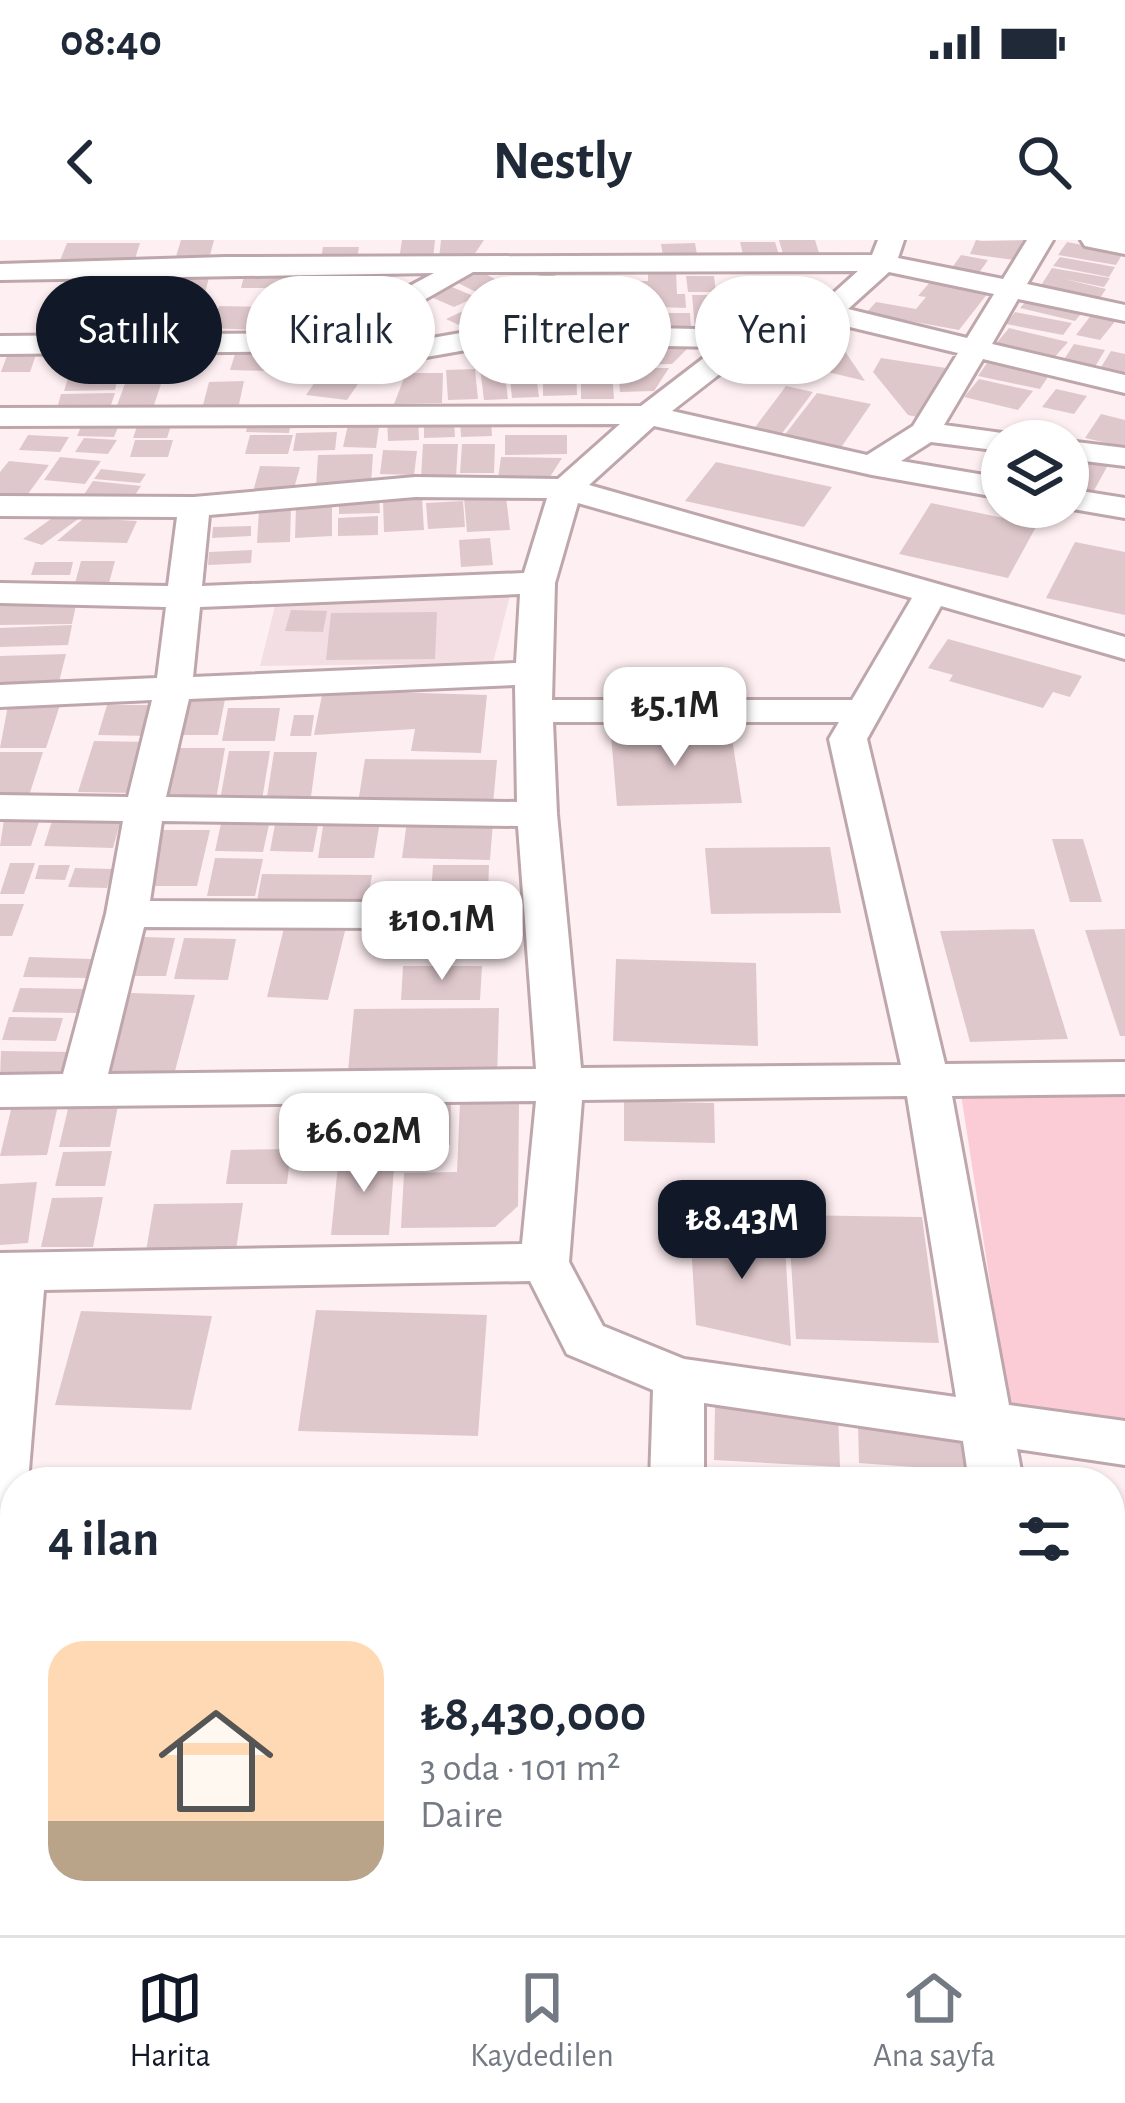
<!DOCTYPE html>
<html lang="tr">
<head>
<meta charset="utf-8">
<style>
	:root { --surface:#fff; --page:#f2f2f3; --text:#1f2937; --muted:#747a83; --line:#e0e1e3; --accent:#111827 }
	body { margin:0; font-family:"Alegreya Sans",sans-serif; background:var(--page); color:var(--text); height:100vh; display:flex; flex-direction:column; font-size:45px; white-space:nowrap }
	* { box-sizing:border-box; margin:0 }
	p { font-size:39px; color:var(--muted) }
	.icon { flex:none; width:66px; height:66px; fill:none; stroke:currentColor; stroke-width:2; stroke-linecap:round; stroke-linejoin:round }
	.map { position:relative; flex:1; overflow:hidden }
	.panel { position:absolute; left:0px; top:1227px; width:1125px; height:468px; display:flex; flex-direction:column; background:var(--surface); border-radius:48px 48px 0 0; box-shadow:0 3px 9px #0004 }
	.panel>* { flex:none }
	.guide { position:absolute; left:36px; top:36px; width:1053px; height:108px; display:flex; gap:24px }
	.buttons { position:absolute; left:981px; top:180px; display:grid; gap:24px }
	.buttons a { display:grid; place-items:center; width:108px; height:108px; border-radius:50%; background:var(--surface); box-shadow:0 3px 9px #0004; font-size:60px }
	.price { position:absolute; translate:-50% -102px; padding:0 27px; border-radius:24px; background:#fff; color:#222; font-size:39px; line-height:78px; filter:drop-shadow(0 3px 6px #0008) }
	.price::after { content:''; position:absolute; left:50%; top:72px; width:36px; height:27px; margin-left:-18px; background:inherit; clip-path:polygon(0 0,100% 0,50% 100%) }
	.price.selected { background:var(--accent); color:#fff }
	ul { padding:0; list-style:none }
	li { display:flex; align-items:center; gap:36px; height:300px; padding:0 48px }
	li+li { border-top:3px solid var(--line) }
	li span { display:grid; place-items:center; flex:none; width:336px; height:240px; border-radius:36px; color:#555 }
	li>.icon { margin-inline-start:auto }
	span .icon { width:144px; height:144px; fill:#fffc; stroke-width:1 }
	li b { font-size:51px }
	h2 { display:flex; justify-content:space-between; align-items:center; height:144px; padding:0 48px; font-size:51px }
	.tag { padding:0 42px; border-radius:54px; background:var(--surface); box-shadow:0 3px 9px #0004; font-size:42px; line-height:108px }
	.tag.selected { background:var(--accent); color:#fff }
	.status { display:flex; justify-content:space-between; align-items:center; height:84px; padding:0 60px; background:var(--surface); direction:ltr }
	.status svg { height:33px; fill:currentColor }
	header { display:flex; justify-content:space-between; align-items:center; height:156px; padding:0 48px; background:var(--surface); font-size:54px; font-weight:700 }
	.tabs { display:flex; justify-content:space-around; align-items:center; height:168px; border-top:3px solid var(--line); background:var(--surface); font-size:33px; color:var(--muted) }
	.tabs a { display:grid; justify-items:center; gap:6px }
	.tabs .selected { color:var(--accent) }
	.map>svg:first-child { display:block }
</style>
</head>
<body>
<div class="status"><b>08:40</b><svg viewBox="0 0 49 12"><path d="M0 12V9h3v3zM5 12V6h3v6zM10 12V3h3v9zM15 12V0h3v12zM26 1h20v11H26zM47 4h2v5h-2z"/></svg></div>
<header><svg class="icon" aria-label="back" viewBox="0 0 24 24"><path d="M15 5l-7 7 7 7"/></svg>Nestly<svg class="icon" aria-label="search" viewBox="0 0 24 24"><circle cx="10" cy="10" r="6"/><path d="M15 15l6 6"/></svg></header>
<div class="map">
<svg width="1125" height="1695" viewBox="0 0 1125 1695">
	<rect width="100%" height="100%" fill="#feeff2"/>
	<path fill="#f3dfe3" d="M510,355L493,423L260,426L275,366Z"/>
	<path fill="#fbccd6" d="M961,854H1125V1188L1010,1172Z"/>
	<path fill="#dfc8cc" d="M181,0H214L208,23H174Z
		M402,0H435L433,20H399Z
		M441,0H484L472,18H439Z
		M779,0H815L819,13L783,14Z
		M976,0L982,1L1028,0L1021,21L970,14Z
		M740,2H775L780,18L744,19Z
		M1067,2L1123,13L1116,25L1058,15Z
		M67,3H140L134,22L59,23Z
		M695,3L698,20L664,21L661,4Z
		M323,7H359L357,19H321Z
		M961,15L988,20L976,37L949,32Z
		M1060,17L1115,27L1109,37L1053,26Z
		M312,28H344L341,47H308Z
		M1052,28L1110,38L1104,47L1064,39L1106,49L1098,61L1038,50Z
		M246,29H302L298,48H241Z
		M187,30H211L205,53H180Z
		M482,32L506,45L480,54L456,42Z
		M550,32L564,41L538,49L524,40Z
		M648,32H676L677,54H685L686,68L657,67L656,52H638V41H648Z
		M179,36L174,57L131,58L136,37Z
		M686,36H714L716,52H688Z
		M930,42L988,53L959,90L866,73L876,62L916,69L926,57L918,56Z
		M373,44L391,64L362,72L348,48Z
		M452,47L476,57L454,67L431,57Z
		M548,47L579,54L565,65L534,58Z
		M624,55H651L652,72H625Z
		M692,55H722L726,89H695Z
		M766,55H794L797,71L769,77Z
		M726,56H755L759,86H729Z
		M1031,56L1086,68L1075,81L1020,68Z
		M348,57L349,67L315,69L314,59Z
		M483,60L519,77L504,87L463,71Z
		M135,63H169L164,82H131Z
		M575,63L597,69L581,82L559,76Z
		M174,64H204L202,75L171,76Z
		M219,66L266,67L258,90L210,88Z
		M58,68H88L80,95H50Z
		M128,68L121,94H83L91,69Z
		M275,70L308,72L293,98L260,96Z
		M314,71L356,73L321,97L302,96Z
		M461,72L497,87L476,93L446,79Z
		M1015,72L1072,83L1063,95L1006,84Z
		M658,73H690L691,88H658Z
		M1092,74L1117,79L1100,100L1076,95Z
		M622,75H654L655,89H623Z
		M1009,88L1068,102L1053,119L994,106Z
		M576,97L580,121L548,123L544,98Z
		M538,98L542,123L512,124L508,100Z
		M836,98L865,141L803,126Z
		M584,102H611L612,122H584Z
		M259,103L281,105L270,131L230,130L235,114H267L253,112Z
		M1074,104L1105,110L1093,130L1061,124Z
		M344,108L387,117L366,137L321,128Z
		M38,109L30,132H1L9,110Z
		M618,109H687L672,124L619,125Z
		M106,110H144L138,131L100,132Z
		M1111,111L1125,114V137L1098,132Z
		M150,112H191L185,134H143Z
		M881,118L946,128L917,177L908,175L873,132Z
		M989,120L1051,132L1040,149L978,136Z
		M543,126H576L577,155L543,156Z
		M504,127L508,159L484,160L480,128Z
		M535,127L539,157L512,158L509,128Z
		M618,128H669L654,151L620,152Z
		M475,129L478,159L448,160L446,130Z
		M581,130H612L614,159H581Z
		M321,133L362,138L347,160L306,155Z
		M406,133H443L442,163L394,164Z
		M118,137L115,150L64,151L68,138Z
		M979,139L1033,151L1018,170L964,157Z
		M126,141H162L153,168H116Z
		M244,141L238,169H202L209,142Z
		M786,146L813,152L780,196L753,190Z
		M1056,149L1087,156L1074,174L1042,167Z
		M115,153L110,168L57,169L61,154Z
		M817,153L871,164L840,209L783,197Z
		M1101,174L1125,180V207L1085,198Z
		M418,176L419,200L388,201L387,177Z
		M249,177H292L289,193L246,192Z
		M454,178L455,197L424,198V179Z
		M491,178L492,196L461,197L460,179Z
		M84,180H121L114,197L77,196Z
		M349,180H380L376,208L343,207Z
		M137,186H171L167,198H133Z
		M337,192L335,210L293,211L296,193Z
		M28,195L69,197L60,212L19,210Z
		M250,195H293L288,214H245Z
		M505,195H567V214L505,215Z
		M84,198L117,200L108,214L75,212Z
		M135,200H173L168,217H130Z
		M423,204H458L456,237H421Z
		M462,204H495L494,233H460Z
		M383,210L417,211L414,235L380,234Z
		M373,214L371,245L316,246L318,215Z
		M60,217L101,221L85,244L44,240Z
		M501,217L562,218L548,240L498,239Z
		M1068,217L1108,225L1091,256L1068,252Z
		M9,221L49,225L25,258L0,255V232Z
		M716,222L832,247L804,287L685,261Z
		M260,226L300,227L293,252H253Z
		M101,229L146,234L140,243L94,239Z
		M93,241L141,246L131,261L83,256Z
		M379,257L380,273L339,274V258Z
		M422,257L424,290L384,292L383,259Z
		M506,257L510,290L467,292L464,258Z
		M463,261L465,287L428,289L426,263Z
		M931,263L1037,285L1008,338L899,314Z
		M332,266V296L295,298L296,267Z
		M291,268L290,302L257,303L259,269Z
		M62,271L81,277L42,305L23,299Z
		M378,276V295L338,296V278Z
		M84,278L137,281L127,303L57,301Z
		M251,286V296L212,298L213,287Z
		M490,298L493,325L461,327L459,300Z
		M1075,302L1125,312V375L1046,358Z
		M252,310L251,323L208,325L209,312Z
		M81,321H115L109,343H75Z
		M35,322H73L70,335H31Z
		M77,360L72,384L0,385V362Z
		M291,370L327,371L323,392L285,391Z
		M437,372L435,419L326,420L331,373Z
		M72,385L68,405L0,407V388Z
		M948,399L1082,436L1070,457L1053,452L1043,468L949,441L953,435L928,428Z
		M66,414L58,446L0,448V416Z
		M323,450L487,455L481,513L411,511L415,489L314,495Z
		M187,454H226L218,495H178Z
		M8,465H60L46,508H0Z
		M107,465H158L150,496L98,495Z
		M228,468H280L275,501H222Z
		M294,475H314L311,496H290Z
		M731,492L742,563L617,566L611,495Z
		M94,501L150,502L135,553L78,552Z
		M173,508H225L215,565H161Z
		M229,511H270L262,560H220Z
		M0,512H43L28,559H0Z
		M274,512H317L310,564H266Z
		M365,519L497,520L493,565L358,563Z
		M5,573H42L31,606H0Z
		M53,578L121,579L113,608L44,606Z
		M222,579L270,580L263,612L215,611Z
		M276,579L319,580L313,612L270,611Z
		M324,580L380,581L374,618H318Z
		M407,581L493,582L490,620L402,618Z
		M155,590H210L197,646H140Z
		M1052,599H1083L1102,662H1070Z
		M830,607L841,673L711,674L705,608Z
		M215,618L263,619L255,656H207Z
		M10,623H35L24,654H0Z
		M39,625H70L65,640L35,639Z
		M433,625H489L488,655H431Z
		M75,628L113,629L107,648L68,647Z
		M262,634L372,635L367,663L257,661Z
		M0,664H24L12,696H0Z
		M498,664L497,704L410,705L412,665Z
		M284,688L345,691L328,760L267,757Z
		M1034,689L1068,799L970,802L940,691Z
		M1125,689V796H1120L1085,690Z
		M144,697L175,698L166,736H134Z
		M184,698L236,699L228,740L174,739Z
		M29,717L92,719L87,738L23,737Z
		M616,719L756,723L758,806L613,801Z
		M403,726H482L480,760H401Z
		M20,748L84,749L78,773L12,772Z
		M131,753L195,755L174,835L108,833Z
		M499,768L497,840L347,841L354,769Z
		M9,777L63,778L56,801L2,800Z
		M1,811L73,812L65,839L0,838Z
		M120,855L110,907H59L71,856Z
		M60,856L47,915L0,916L14,857Z
		M341,857H395L393,900H337Z
		M451,858L450,905H399L402,859Z
		M624,861L714,863L715,903L624,901Z
		M460,863H519L518,966L495,987L401,988L404,933L457,932Z
		M291,909L287,944H226L231,910Z
		M112,911L105,946H55L63,912Z
		M395,914L389,995H331L339,915Z
		M37,942L28,1003L0,1005V944Z
		M103,957L93,1007H41L52,958Z
		M243,963L236,1010L146,1011L154,964Z
		M788,975L922,977L939,1103L796,1099Z
		M690,988L784,990L791,1106L696,1085Z
		M316,1070L487,1075L478,1196L298,1191Z
		M81,1071L212,1076L191,1170L55,1165Z
		M715,1167L838,1173L840,1227L714,1220Z
		M858,1185L978,1192L981,1232L859,1223Z
		M858,1234L930,1239V1242H858Z
		M1110,1509H1125V1575L1110,1574Z
		M1110,1589L1125,1590V1662H1110Z
		M149,1680H256L254,1695H147Z
		M713,1680H834L835,1695L713,1693Z
		M871,1680H938L939,1692L872,1689Z
		M953,1680H1004L1005,1695H955Z
		M1081,1684L1125,1686V1695H1083Z"/>
	<g fill="none" stroke-linecap="round" stroke-linejoin="round">
		<g stroke="#bea7ac" stroke-width="6">
			<path id="minor" d="M878,0H904L898,18L1003,39L1027,0H1053L1027,44L1125,65V81L1018,59L992,104L1125,135V153L983,119L944,185L1002,193L1017,201H1002V211L931,202L901,221L1002,238V258L872,235L654,186L589,245L1125,397V419L941,366L867,499L945,824L1125,822V854L952,856L1009,1165L1125,1181V1225L1017,1209L1023,1242H969L963,1201L704,1163V1242H650L653,1150L567,1114L530,1041L44,1050L28,1242H15V1267L0,1273V1013L522,1004L536,861L0,867V835L63,834L106,674L123,581L0,579V555L128,557L152,460L0,467V445L157,438L166,367L0,363V343L168,346L177,277L0,276V256L194,257L415,237L558,239L620,184L0,186V168L641,166L718,107L506,103L409,120L328,111L0,114V96L322,93L434,33L0,40V24L225,17L872,15ZM858,31L818,67L745,90L506,85L409,102L359,97L473,32ZM889,32L994,54L967,98L848,69ZM829,82L958,113L913,186L867,215L672,171L757,105ZM415,257L547,258L524,333L202,346L209,275ZM578,263L912,358L852,460H552L555,343ZM520,354L516,423L193,437L200,367ZM515,445L517,562L166,557L189,459ZM553,482H839L829,499L901,825L581,828L557,574ZM162,581L518,586L536,829L108,834L144,687L390,688L405,684L411,675L405,666L390,662L150,661ZM907,856L956,1157L684,1119L603,1086L569,1022L582,860Z
				M1081,0H1125V14L1085,6Z
				M1068,201L1125,208V226L1068,219Z
				M1068,249L1125,258V278L1061,267H1068Z
				M0,1449H15V1503H0Z
				M1110,1469L1125,1471V1525L1110,1523Z
				M408,1680H472L471,1695H407Z
				M636,1680H700V1695H636Z
				M1011,1680H1075L1077,1695H1013Z"/>
		</g>
		<use href="#minor" fill="#fff" fill-rule="evenodd"/>
	</g>
</svg>
<div class="buttons">
<a><svg class="icon" aria-label="layers" viewBox="0 0 24 24"><path d="M12 4l9 5-9 5-9-5zM3 14l9 5 9-5"/></svg></a>
</div>
<b class="price" style="left:675px;top:529px">₺5.1M</b>
<b class="price" style="left:442px;top:743px">₺10.1M</b>
<b class="price" style="left:364px;top:955px">₺6.02M</b>
<b class="price selected" style="left:742px;top:1042px">₺8.43M</b>
<div class="guide">
<a class="tag selected">Satılık</a>
<a class="tag">Kiralık</a>
<a class="tag">Filtreler</a>
<a class="tag">Yeni</a>
</div>
<section class="panel">
<h2>4 ilan<svg class="icon" aria-label="filters" viewBox="0 0 24 24"><path d="M4 7h16M4 17h16"/><circle cx="9" cy="7" r="2"/><circle cx="15" cy="17" r="2"/></svg></h2>
<ul>
<li><span style="background:linear-gradient(#ffd9b3 75%,#b9a48a 0)"><svg class="icon" aria-label="home" viewBox="0 0 24 24"><path d="M3 11l9-7 9 7M6 9v11h12V9"/></svg></span><div><b>₺8,430,000</b><p>3 oda · 101 m²</p><p>Daire</p></div></li>
</ul>
</section>
</div>
<nav class="tabs">
<a class="selected"><svg class="icon" aria-label="map" viewBox="0 0 24 24"><path d="M3 6l6-2 6 2 6-2v14l-6 2-6-2-6 2zM9 4v14M15 6v14"/></svg>Harita</a>
<a><svg class="icon" aria-label="saved" viewBox="0 0 24 24"><path d="M7 4h10v16l-5-4-5 4z"/></svg>Kaydedilen</a>
<a><svg class="icon" aria-label="home" viewBox="0 0 24 24"><path d="M3 11l9-7 9 7M6 9v11h12V9"/></svg>Ana sayfa</a>
</nav>
</body>
</html>
